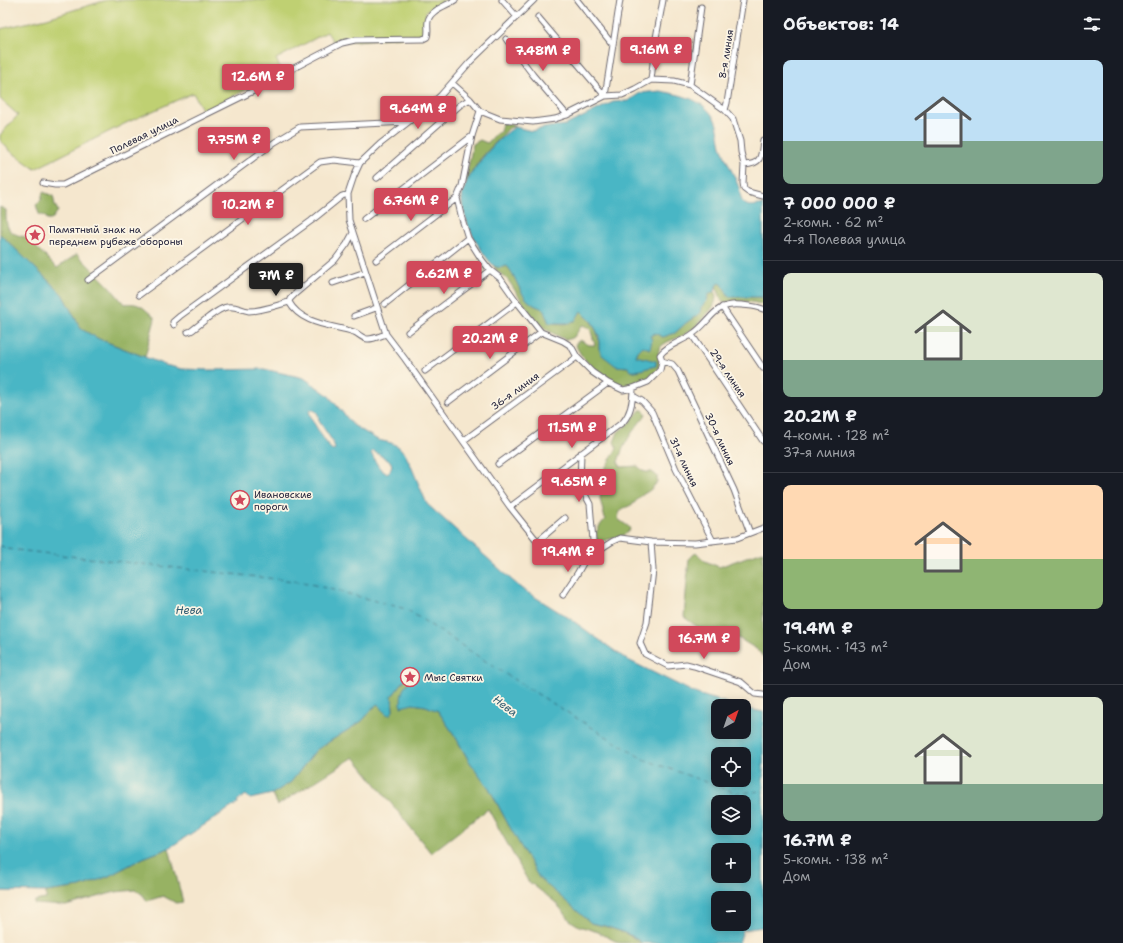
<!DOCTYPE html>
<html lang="ru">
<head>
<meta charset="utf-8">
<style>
	:root { --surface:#171b24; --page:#20242c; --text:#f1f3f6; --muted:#9ea1a6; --line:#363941; --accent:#d1495b }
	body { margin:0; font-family:"Shantell Sans",sans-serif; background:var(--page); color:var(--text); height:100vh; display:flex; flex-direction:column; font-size:15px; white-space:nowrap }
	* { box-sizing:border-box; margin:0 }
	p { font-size:13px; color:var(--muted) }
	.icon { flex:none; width:22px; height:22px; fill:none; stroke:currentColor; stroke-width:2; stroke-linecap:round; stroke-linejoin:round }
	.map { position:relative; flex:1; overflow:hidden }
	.panel { display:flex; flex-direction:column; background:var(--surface); width:360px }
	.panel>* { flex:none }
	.needle { width:26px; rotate:40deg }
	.fabs { position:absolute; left:711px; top:699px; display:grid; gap:8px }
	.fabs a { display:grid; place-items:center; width:40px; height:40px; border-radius:8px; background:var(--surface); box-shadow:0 2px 10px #0003; font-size:20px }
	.price { position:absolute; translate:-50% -34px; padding:0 9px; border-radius:4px; background:var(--accent); color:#fff; font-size:13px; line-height:26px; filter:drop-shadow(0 1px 2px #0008) }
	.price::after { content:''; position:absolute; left:50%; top:24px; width:12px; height:9px; margin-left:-6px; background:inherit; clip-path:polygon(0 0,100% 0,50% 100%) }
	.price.active { background:#222; color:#fff }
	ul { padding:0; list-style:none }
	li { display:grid; align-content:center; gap:8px; height:212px; padding:0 20px }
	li+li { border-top:1px solid var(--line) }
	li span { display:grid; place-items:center; height:124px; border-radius:8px; color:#555 }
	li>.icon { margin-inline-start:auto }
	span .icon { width:72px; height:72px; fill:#fffc; stroke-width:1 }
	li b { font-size:17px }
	h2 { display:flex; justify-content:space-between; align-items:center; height:48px; padding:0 20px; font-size:17px }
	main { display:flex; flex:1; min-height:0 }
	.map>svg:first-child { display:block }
</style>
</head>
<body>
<main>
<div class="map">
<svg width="763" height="943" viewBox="0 0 763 943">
	<rect width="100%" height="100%" fill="#fcf5e5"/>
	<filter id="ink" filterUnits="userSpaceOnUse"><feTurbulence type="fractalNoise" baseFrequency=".025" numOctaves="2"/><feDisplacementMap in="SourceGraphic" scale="8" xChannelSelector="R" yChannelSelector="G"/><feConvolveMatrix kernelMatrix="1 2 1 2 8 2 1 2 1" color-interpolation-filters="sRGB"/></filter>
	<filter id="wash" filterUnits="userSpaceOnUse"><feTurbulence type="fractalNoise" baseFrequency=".012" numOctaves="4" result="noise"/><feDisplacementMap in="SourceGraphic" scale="16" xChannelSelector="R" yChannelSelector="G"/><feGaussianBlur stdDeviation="0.9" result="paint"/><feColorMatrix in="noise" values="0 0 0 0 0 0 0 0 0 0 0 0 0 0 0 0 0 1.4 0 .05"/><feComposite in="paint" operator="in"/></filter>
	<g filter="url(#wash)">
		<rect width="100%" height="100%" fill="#f5e7ce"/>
		<path fill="#bfd072" stroke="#707956" d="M107,0H446L426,11C425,19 427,28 423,35L334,43L327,32L276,59L282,72L203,111L193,93L126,123L35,169L9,150L0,140V135L18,115L0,99V29L47,18Z"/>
		<path fill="#97b264" stroke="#5c6a50" d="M502,123H505L515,126L509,128L481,158L468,178L465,182L473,144L480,140L487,143C492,140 493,134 500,132Z
			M43,192L53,196L55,205L58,211L52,219H47L45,216L39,214L36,205L41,200Z
			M0,207L6,210C5,232 11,235 32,238L33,244L57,268L77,254L109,286L124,304C140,302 142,307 154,317L155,319L145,357L99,339L81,329L62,294L0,234Z
			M493,265L499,268L507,266C517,276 519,295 531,303C534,306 539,307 543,309L549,323C566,324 571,327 581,311C594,324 599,330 599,349L616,366L628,367L631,371C637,372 649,367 656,366V361L636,357L638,351L643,346L649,349V337L655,333L663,337L675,333L686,323L700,313L701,307L707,301L708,295L715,291C718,302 713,308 706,315C697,325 694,330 680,337C675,339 668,341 664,344C653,351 663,360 658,369C655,373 650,376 646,379C641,382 635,384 629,385C607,385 583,362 575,344L580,340L589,345H595L590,328L582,325L574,337L566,340L547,330L540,324L528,310L508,280L496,270Z
			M719,283H722L729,297H763V305C750,300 736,301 723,303L716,286Z
			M640,410H643L646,413L645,416C633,430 623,444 618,462L621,467L637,466L645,472H652L657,476V482C650,492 649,490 641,496C638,498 637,501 634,503C625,510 620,505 618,519L629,527L630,530L622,536L598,542C593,532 599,527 605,519L600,499L603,472L617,448L614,442L618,432L630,422Z
			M763,551V657L758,650L740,639L699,628L684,617L689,558L696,553L705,561L719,567Z
			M411,672L414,677L408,683L413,704L426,706L438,711L455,736L469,761L489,788L508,824L591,923C610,927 626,932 642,943H619L598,932L579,926L571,921L555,902L528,881L488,809L431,853L354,757L278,805L272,794L291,782L316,750L362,721L377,704L380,706L386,714L393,711L392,696Z
			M169,848L183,902L176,903L163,896L147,901L143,895L136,890L115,892L66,906L34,904L35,901L46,899V892L80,887L109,876L143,858Z"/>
		<path fill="#49b6c5" stroke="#366c80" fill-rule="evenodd" d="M660,91C681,95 706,99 716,122C719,129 719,138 721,146C725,159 733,172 738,185C741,191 739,200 745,204C751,208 757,204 763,205V297H729L722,284L718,283L716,286L715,291L708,295L707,301L701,307L700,313L686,323L675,333L663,337L655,333L650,336L652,340L650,349L643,346L638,351L636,356L656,361V366C649,367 637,372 631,371L628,367L616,366L602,355L599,349V336L592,322L581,311L575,321L570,323H549L543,309C539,307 534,306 531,303C519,295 517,277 507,266C502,267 498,269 493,265C487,260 474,239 471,232C468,226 461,206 462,199C463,176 496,139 515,127L532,131L549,127L566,125L613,102L628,101L640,93Z
			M0,234L62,294L81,329L99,339L165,365L182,369L209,370L264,369L304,378L328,395L353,425L378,440L391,443L399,447L405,454L411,466L427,504L522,589L569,618L626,659L697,694L737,706H718V732H744V708L763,712V927L743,930L739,943H642L632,936L620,931L605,926L591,923L539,878L508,824L489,788L469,761L455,736L438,711L426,706L413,704L401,707C401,691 402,688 414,677L411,672L392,696L393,711L390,715L386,714L380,706L377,704L362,721L316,750L291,782L272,794L250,799L246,795L237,801L238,803L169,848L143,858L109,876L80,887L46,892L0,891ZM310,410H314L318,414L319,421L333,442L335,449L333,450L330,448C324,439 311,421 309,411ZM373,451L391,462L392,467L389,472L386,473C378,469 375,460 371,453ZM718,754H744V780H718ZM718,802H744V828H718ZM718,850H744V876H718ZM718,898H744V924H718Z"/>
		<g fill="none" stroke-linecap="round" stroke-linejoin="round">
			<path stroke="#325d72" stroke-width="1" stroke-dasharray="5 4" stroke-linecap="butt" d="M0,545L7,549L303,582L406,609L510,677L643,759L736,793L763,791"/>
		</g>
	</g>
	<g filter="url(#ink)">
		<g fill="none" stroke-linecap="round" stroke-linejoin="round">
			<g stroke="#6c676e" stroke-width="7">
				<path id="minor" d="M502,0L517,17
					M534,0L470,62L441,95L429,106L380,144L360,163L354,176L348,194L349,220L386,334L405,359L510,507L546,552L555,557L569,561H578L586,558L613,541L620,538L651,542L695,543L737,538L763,528
					M577,0L613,45
					M538,17L605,96
					M506,39L533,75L567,115
					M651,80L656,38L663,0
					M452,83L470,99L480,111L500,119L533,122L555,119L567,115L605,96L622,95L635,89L651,80L674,81L690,85L725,110L733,119L740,141L741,152L744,165L743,183L744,189L748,192L763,196
					M690,85L701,7
					M605,96L620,0
					M725,110L727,103L743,0
					M480,111L472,136L462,186L457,198L462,219L468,238L482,260L490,270L500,278L517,302L541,332L563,341L571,346L577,357L592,372L608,383L623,390L633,388L648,382L660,370L662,361L660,355C667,345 681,342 691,335C712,322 712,302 742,305C749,306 756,306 763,309
					M744,165C763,164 761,155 763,140
					M377,178L460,105L470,99
					M43,183L55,185H63L286,75L292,69L342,43L355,40L423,39L427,37C429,32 427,27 428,21C430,10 446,6 455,0
					M364,219L472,136
					M376,260L457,198
					M88,280L275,142L300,127L408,122
					M333,283L365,272
					M139,295L320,162L334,160L360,163
					M289,302C302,325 332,325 354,332C359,334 363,339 368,339C374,339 380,336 386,334
					M385,304L468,238
					M722,307L763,368
					M354,316L376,308
					M174,325L173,322L180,316L311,221L342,196L348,194
					M188,332L191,331C201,324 216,309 227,307C235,305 241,310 249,311C262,311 277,305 289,302L290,299L296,293L335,260L347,244L353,233
					M408,332L490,270
					M692,335L763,441
					M662,361L672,364L678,371L734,490L750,533
					M425,371L517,302
					M633,396L642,401L652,412L676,469L713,541
					M448,402L541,332
					M463,441L577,357
					M581,453L580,485L590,504L594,553
					M498,464L608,383
					M510,507L623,422C631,413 633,400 633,388
					M537,542L565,518
					M651,542L653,570L647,622L640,643L645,654L668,666L686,664L694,666L741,682L755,694L763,695
					M563,595L577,574L586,558"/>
			</g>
			<use href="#minor" stroke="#fff" stroke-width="5"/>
		</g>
	</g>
	<defs>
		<g id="sight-ring" transform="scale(1)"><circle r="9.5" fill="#fcf5e5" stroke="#d1495b" stroke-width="1.5"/><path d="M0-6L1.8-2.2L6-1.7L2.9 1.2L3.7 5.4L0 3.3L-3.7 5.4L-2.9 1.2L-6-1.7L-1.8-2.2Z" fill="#d1495b"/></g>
	</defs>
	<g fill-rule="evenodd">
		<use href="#sight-ring" x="35" y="235"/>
		<use href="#sight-ring" x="240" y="500"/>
		<use href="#sight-ring" x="410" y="677"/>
	</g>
	<g text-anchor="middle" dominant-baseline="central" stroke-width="3.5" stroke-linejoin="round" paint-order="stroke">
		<g font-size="10" fill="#22223b" stroke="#fcf5e5">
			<text transform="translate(726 54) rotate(-81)">8-я линия</text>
			<text transform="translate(144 135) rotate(-26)">Полевая улица</text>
			<text transform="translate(728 373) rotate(56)">29-я линия</text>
			<text transform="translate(515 391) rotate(-36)">36-я линия</text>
			<text transform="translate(720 439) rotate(65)">30-я линия</text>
			<text transform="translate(684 462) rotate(65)">31-я линия</text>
		</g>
		<g font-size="10" fill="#22223b" stroke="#fcf5e5" text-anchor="start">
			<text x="49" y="229">Памятный знак на<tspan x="49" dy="12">переднем рубеже обороны</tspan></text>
			<text x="254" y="494">Ивановские<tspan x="254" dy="12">пороги</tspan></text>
			<text x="424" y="677">Мыс Святки</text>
		</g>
		<g font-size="11" font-style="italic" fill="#325d72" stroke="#fcf5e5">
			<text x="189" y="610">Нева</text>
			<text transform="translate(505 706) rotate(37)">Нева</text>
		</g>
	</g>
</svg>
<div class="fabs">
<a><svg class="needle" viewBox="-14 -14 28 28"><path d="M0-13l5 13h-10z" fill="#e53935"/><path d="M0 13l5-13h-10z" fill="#9ea1a6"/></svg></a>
<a><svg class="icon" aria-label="locate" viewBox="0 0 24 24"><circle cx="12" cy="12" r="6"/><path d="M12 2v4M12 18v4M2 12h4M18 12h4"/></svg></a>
<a><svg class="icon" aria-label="layers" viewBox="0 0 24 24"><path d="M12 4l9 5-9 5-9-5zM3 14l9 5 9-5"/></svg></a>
<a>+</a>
<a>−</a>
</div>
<b class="price" style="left:656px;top:71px">9.16M ₽</b>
<b class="price" style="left:543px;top:72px">7.48M ₽</b>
<b class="price" style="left:258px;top:98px">12.6M ₽</b>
<b class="price" style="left:418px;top:130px">9.64M ₽</b>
<b class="price" style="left:234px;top:161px">7.75M ₽</b>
<b class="price" style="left:411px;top:222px">6.76M ₽</b>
<b class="price" style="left:248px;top:226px">10.2M ₽</b>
<b class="price" style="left:444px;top:295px">6.62M ₽</b>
<b class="price active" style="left:276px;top:297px">7M ₽</b>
<b class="price" style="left:490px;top:360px">20.2M ₽</b>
<b class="price" style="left:572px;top:449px">11.5M ₽</b>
<b class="price" style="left:579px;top:503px">9.65M ₽</b>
<b class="price" style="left:568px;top:573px">19.4M ₽</b>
<b class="price" style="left:704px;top:660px">16.7M ₽</b>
</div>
<section class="panel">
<h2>Объектов: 14<svg class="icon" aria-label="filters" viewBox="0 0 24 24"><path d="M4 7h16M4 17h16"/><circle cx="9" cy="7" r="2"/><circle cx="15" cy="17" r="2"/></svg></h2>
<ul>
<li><span style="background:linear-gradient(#bfe0f5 65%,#7fa58c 0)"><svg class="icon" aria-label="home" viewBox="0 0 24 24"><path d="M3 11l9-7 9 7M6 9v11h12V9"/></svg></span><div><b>7 000 000 ₽</b><p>2-комн. · 62 m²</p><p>4-я Полевая улица</p></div></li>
<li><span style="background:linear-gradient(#dfe7d0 70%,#7fa58c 0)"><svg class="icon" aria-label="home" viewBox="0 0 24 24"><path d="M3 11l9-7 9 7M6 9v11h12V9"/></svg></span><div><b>20.2M ₽</b><p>4-комн. · 128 m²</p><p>37-я линия</p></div></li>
<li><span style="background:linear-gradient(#ffd9b3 60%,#8fb573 0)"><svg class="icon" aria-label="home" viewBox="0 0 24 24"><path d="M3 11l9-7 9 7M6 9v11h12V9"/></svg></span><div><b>19.4M ₽</b><p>5-комн. · 143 m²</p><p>Дом</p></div></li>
<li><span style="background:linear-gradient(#dfe7d0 70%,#7fa58c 0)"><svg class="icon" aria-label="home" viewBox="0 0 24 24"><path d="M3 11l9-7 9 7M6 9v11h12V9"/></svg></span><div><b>16.7M ₽</b><p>5-комн. · 138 m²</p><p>Дом</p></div></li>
</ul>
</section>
</main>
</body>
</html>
